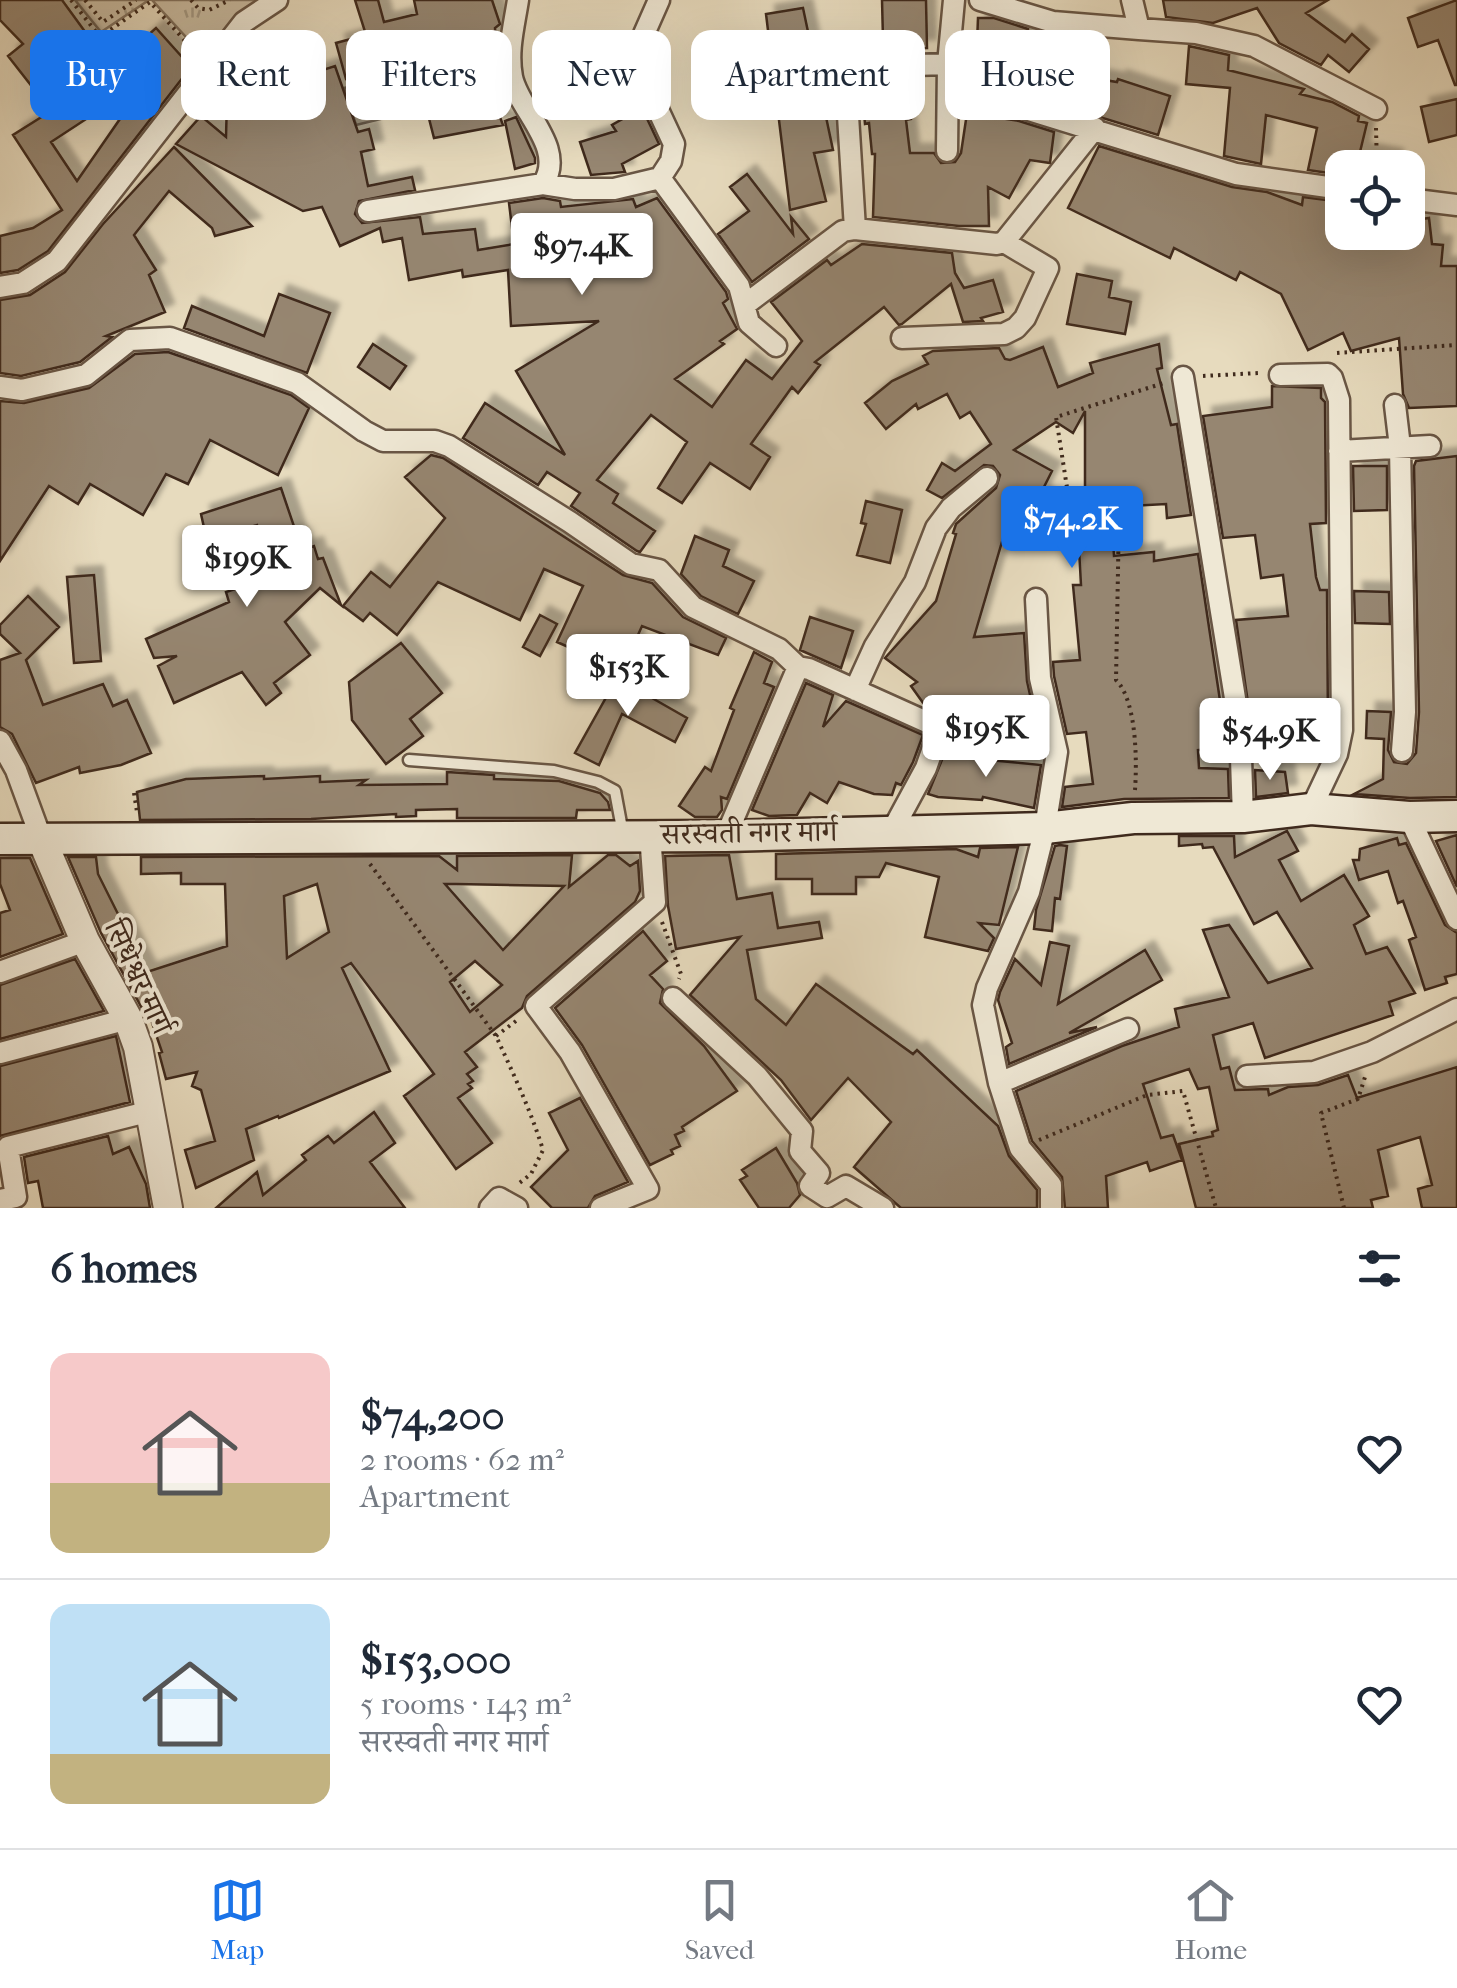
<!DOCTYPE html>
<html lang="en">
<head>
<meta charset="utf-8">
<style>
	:root { --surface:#fff; --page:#f6f6f7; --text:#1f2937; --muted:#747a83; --line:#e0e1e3; --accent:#1a73e8 }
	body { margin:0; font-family:"IM FELL French Canon","Noto Serif Devanagari",serif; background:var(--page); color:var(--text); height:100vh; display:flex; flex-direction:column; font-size:38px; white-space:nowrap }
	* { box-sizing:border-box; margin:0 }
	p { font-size:32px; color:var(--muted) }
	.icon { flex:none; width:55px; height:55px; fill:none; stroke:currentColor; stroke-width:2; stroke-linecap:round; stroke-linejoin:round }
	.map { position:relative; height:1208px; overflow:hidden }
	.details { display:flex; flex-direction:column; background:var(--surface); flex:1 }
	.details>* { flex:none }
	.top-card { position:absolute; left:30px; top:30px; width:1398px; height:90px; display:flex; gap:20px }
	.buttons { position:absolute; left:1325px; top:150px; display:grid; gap:20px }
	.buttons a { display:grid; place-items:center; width:100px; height:100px; border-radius:20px; background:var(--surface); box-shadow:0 10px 40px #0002; font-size:50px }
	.price { position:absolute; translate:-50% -85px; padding:0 22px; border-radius:10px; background:#fff; color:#222; font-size:32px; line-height:65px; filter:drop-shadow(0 2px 5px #0008) }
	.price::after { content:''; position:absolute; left:50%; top:60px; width:30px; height:22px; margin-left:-15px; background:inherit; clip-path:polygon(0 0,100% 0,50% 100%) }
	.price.current { background:var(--accent); color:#fff }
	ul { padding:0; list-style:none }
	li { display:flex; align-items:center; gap:30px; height:250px; padding:0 50px }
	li+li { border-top:2px solid var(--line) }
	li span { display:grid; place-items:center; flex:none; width:280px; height:200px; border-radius:20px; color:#555 }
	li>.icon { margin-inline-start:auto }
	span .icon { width:120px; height:120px; fill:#fffc; stroke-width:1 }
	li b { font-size:42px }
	h2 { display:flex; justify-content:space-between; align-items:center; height:120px; padding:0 50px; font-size:42px }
	.tag { padding:0 35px; border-radius:20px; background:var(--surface); box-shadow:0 10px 40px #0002; font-size:35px; line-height:90px }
	.tag.current { background:var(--accent); color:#fff }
	.tabs { display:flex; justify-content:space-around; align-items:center; height:140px; border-top:2px solid var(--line); background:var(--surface); font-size:28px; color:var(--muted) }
	.tabs a { display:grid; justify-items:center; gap:5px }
	.tabs .current { color:var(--accent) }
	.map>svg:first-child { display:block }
</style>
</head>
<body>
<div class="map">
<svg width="1457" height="1208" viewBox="0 0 1457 1208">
	<defs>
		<pattern id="park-tufts" width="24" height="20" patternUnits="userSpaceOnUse" patternTransform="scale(2.5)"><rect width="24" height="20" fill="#cabda3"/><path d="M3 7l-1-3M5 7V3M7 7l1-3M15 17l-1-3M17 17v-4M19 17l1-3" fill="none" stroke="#a59a84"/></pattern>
		<filter id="shadow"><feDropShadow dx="9" dy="-9" stdDeviation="2.5" flood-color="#0004"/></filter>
	</defs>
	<rect width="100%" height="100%" fill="#e7dbbe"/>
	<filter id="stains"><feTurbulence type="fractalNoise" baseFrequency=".002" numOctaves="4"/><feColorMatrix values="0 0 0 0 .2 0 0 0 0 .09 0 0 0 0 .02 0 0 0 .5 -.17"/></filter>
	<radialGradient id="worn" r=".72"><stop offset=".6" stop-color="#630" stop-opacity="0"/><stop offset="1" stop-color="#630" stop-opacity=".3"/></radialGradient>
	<path fill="#cabda3" stroke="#847460" stroke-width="2.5" d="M397,77L405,113L356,125L344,88Z"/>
	<path fill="url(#park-tufts)" stroke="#847460" stroke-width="2.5" d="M75,0H149L101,32Z
		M152,0H272L208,61Z"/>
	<path fill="#968671" stroke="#3f2a1d" stroke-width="2.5" fill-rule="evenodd" filter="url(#shadow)" d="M0,0H62L102,55L79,71L103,108L51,142L77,181L149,77L128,53L156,28L191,67L48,251L18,270L0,273V236L33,228L62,210L13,135L51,111L8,56L23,44L0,20Z
		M355,0H378L384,22L417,14L414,0H492L500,24L495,28L500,84L489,88L503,125L434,138L414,60L346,79L336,43L366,35Z
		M882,0H926L927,48L902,49V39H883Z
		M1163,0H1328L1306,13L1345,42L1352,34L1369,49L1349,72L1328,55L1321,65L1279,43L1257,8L1213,23L1166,17Z
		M1457,0V85H1455L1438,40L1418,47L1408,18Z
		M803,8L833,150L814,153L826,201L790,210L766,14Z
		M978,18H994L1028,29L1026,67L1117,82L1118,79L1170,96L1158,135L992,84L984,43H977Z
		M281,44L289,81L335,66L358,132L369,129L374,149L361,152L368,186L412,177L415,190L359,201L355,214L362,223L420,217L423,234L475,229L478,250L514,244L509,203L543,198L560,201L561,207L633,199L636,207L657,198L726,292L728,299L723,303L737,329L720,341L724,344L675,379L712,407L746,360L772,379L802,341L771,302L827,260L831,265L862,244L952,253L955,273L964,288L993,280L1003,312L981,318L983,321L963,322L951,284L902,324L899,325L884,307L815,362L820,365L798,393L792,387L751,444L770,457L750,489L710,463L682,503L658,488L687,442L651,415L597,480L618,494L613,503L655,531L640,552L637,551L571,506L580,493L547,472L538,485L463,438L485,403L565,455L516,371L599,321L511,326L508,270L463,277L462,270L409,280L402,238L383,242L380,228L340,246L322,207L303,211L176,144L201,116L226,137L227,99L253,95L247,64L261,48Z
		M1189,46L1229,55L1228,70L1304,89L1300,94L1332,102L1359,116L1358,121L1367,123L1360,152L1394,158L1393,168H1342V175L1308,170L1317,128L1266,115L1261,164L1224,156L1230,88L1186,84Z
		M891,89L892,100L909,99L911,119L906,120L910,153H934L941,163L955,162L961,153L967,113L1019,121L1054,132L1050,163L1030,160L1009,198L988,187L989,226H959L873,217L875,154H872L869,123L865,124L862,92Z
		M1457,99V135L1429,142L1421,107Z
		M642,108L659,144L622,164L625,172L591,175L580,142L616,131L612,125Z
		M516,117L535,158V163L515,169L505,121Z
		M1099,146L1232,187L1267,192L1302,205L1303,197L1342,202V232H1408V221L1429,218L1432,244L1443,245L1441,266H1457V406L1409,408L1403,394L1399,338L1351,351L1343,333L1308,350L1281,294L1240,272L1236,280L1174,248L1170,258L1068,208Z
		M174,147L252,226L215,236L212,228L169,191L134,235L156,270L149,275L165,312L106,336L112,337L80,362L21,376L0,373V300L30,295L65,272L103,224Z
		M747,174L793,234L791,217L809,239L752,282L718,234L749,211L730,187Z
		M1077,274L1112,281L1109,297L1131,302L1125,334L1067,324Z
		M279,294L330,313L307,373L184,328L192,306L264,336Z
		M373,344L406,366L390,389L358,367Z
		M1159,344L1162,368L1157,369L1171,425L1177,424L1191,515L1167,518L1166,504L1111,507L1114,556L1154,552V561L1198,554L1227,747L1198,750L1199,768L1228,769L1229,798L1124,799L1062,807L1065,787L1093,784L1086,732L1067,734L1054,676L1053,662L1080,660L1073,585H1081L1079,549L1009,518L974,637L1024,633L1027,681L1039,736L954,744L950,740L954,727L950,719L926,707L911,686L917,682L885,658L936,601L956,534L953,533L956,524L996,488L1000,475L993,466L984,465L942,498L927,490L942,463L955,471L991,444L970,412L960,418L947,394L918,409L916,404L886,429L865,403L892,381L928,364L923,356L933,351L999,348L1005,359L1010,360L1043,347L1058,387L1093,373L1090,363ZM1085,411V515L1040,495L1052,471L1014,450L1056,422L1073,433Z
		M168,352L291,395L309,408L278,475L210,440L188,484L166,474L143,515L90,484L78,504L49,486L0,561V401L24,403L89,388L135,354Z
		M1272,386L1321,388V398L1325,402L1326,523L1310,524L1316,577L1320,590H1327L1328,729L1326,737L1254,745L1236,620L1288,616L1283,575L1261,578L1255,535L1223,538L1203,416L1272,407Z
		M431,455L443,458L623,575L652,583L683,617L726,638L718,655L642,626L620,675L589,673V656L557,642L583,586L544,569L520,620L438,582L397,635L370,613L363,621L343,606L371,572L390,587L445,518L405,477Z
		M1457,456V797L1410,798L1354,794L1383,779L1384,739L1366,738L1367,711L1391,712L1388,750L1394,762L1407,764L1416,753L1419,712L1414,466L1416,461Z
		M1353,466H1387V510L1354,511Z
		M281,488L302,550L314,546L318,559L323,558L341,605L320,588L285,622L310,655L274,683L281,693L266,705L242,672L174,703L158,666L177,656L154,658L146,639L229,602L226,592L274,576L257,525L207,541L201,514Z
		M866,501L902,510L890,563L857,555L866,524L861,523Z
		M695,536L729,550L723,566L754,581L738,614L701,596L681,574Z
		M94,575L101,661L74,663L67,577Z
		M1354,591L1389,592L1390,624L1355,623Z
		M28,596L59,627L26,660L43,705L103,684L113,706L127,700L151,753L121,765L80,773L79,767L36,783L12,734L0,727V660L20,653L0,634V625Z
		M540,615L557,624L540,656L523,647Z
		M810,617L853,631L841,668L800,650Z
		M401,643L442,693L410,719L423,736L386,764L352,720L349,682Z
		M754,652L772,662L764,683L774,687L727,799L721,797L722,810L717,817H695L679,806L705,767L711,771L734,710L730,708Z
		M617,678L687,718L675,742L622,714L599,765L575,753Z
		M806,683L833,695L823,727L846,701L923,735L913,762L901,785L896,783L892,795L874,794L839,782L827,803L810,793L797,815L769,816L752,810Z
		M948,745V756L1041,765L1034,808L983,797L982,800L938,797L928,794Z
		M1255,770L1285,772L1288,793L1256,797Z
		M447,772L494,775V779L559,781L600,793L608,802L610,810H577L576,818H457V809L416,810V816L396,817V814L311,819L140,820L137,792L186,779L264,776V779L320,776V782L366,780L359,785L447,784Z
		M1287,831L1298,851L1279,860L1301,901L1344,875L1369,916L1354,925L1366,954L1387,947L1415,993L1389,1002L1393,1015L1265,1058L1253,1023L1213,1035L1221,1069L1229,1067L1235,1090L1268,1089L1269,1095L1288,1087L1318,1085L1348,1075L1357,1098L1457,1067V1208H1422L1418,1189L1432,1185L1420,1137L1378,1150L1388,1196L1371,1200L1373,1208H1196L1179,1144L1213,1136L1212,1132L1218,1130L1209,1087L1198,1089L1189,1069L1143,1084L1161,1138L1173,1135L1182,1160L1150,1171L1147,1162L1106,1176L1108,1208H1065L1062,1177L1032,1141L1016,1091L1122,1046L1179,1027L1175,1009L1229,997L1203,930L1229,925L1268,983L1312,968L1277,912L1254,924L1213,847L1203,848L1202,844L1179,846V836H1234L1235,857Z
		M1457,835V887L1436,841Z
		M1397,838L1399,845L1406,843L1445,925L1457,933V974L1445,977L1447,983L1425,990L1409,940L1416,937L1403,901L1398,903L1388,871L1359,880L1353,860H1359L1360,849Z
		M1060,845L1067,846L1060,899L1055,898L1052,931L1034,929L1036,910L1055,846Z
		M1018,847L999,925L979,923L994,938L988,951L925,937L939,877L886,863L879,877H856V894H812V879H776V854L956,849L978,857L980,848Z
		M572,855L569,887L608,855H616L630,866L638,861L640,891L635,902L527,996L522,1008L465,1052L477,1067L467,1074L473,1081L468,1084L472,1088L458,1098L492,1143L456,1169L404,1096L434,1074L351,963L342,968L390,1071L279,1118L278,1116L246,1129L254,1160L196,1188L185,1150L215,1141L201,1090L192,1086L197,1072L166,1079L159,1053L162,1052L148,1011L144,1012L101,933L68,857H96L98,874L147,972L227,946L225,884H181V873L141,874V857L439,856L457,870V856ZM317,884L329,932L287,958L284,896ZM445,884H456L564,886L503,950ZM475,961L502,985L470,1012L450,982Z
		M729,855L737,899L772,893L778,928L819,922L822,938L747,950L756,999L786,1025L816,984L913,1054L917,1050L998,1126L1009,1156L1037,1190V1208H901L854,1167L891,1122L848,1078L811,1120L781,1080L690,995L740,937L676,949L668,906L665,856Z
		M0,858H30L63,934L0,957V913L10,910L0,884Z
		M643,931L667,961L650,975L663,989L660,1003L704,1046L737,1091L682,1127L684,1131L675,1135L680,1146L671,1150L673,1154L650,1165L582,1045L555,1008Z
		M1050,942L1069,946L1058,1004L1145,950L1162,980L1069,1033L1097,1027L1009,1064L1006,1047L1012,1043L998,1000L1000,992L1015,959L1041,985Z
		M75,959L104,1011L0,1039V985Z
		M116,1036L130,1102L0,1136V1066Z
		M580,1098L628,1182L595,1196L588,1208H552L531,1187L568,1150L549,1113Z
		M374,1112L395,1143L370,1162L405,1208H216L257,1172L263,1195L306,1160L302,1155L328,1136L334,1143Z
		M108,1136L113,1154L129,1147L146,1184L150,1208H43L38,1181L28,1183L24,1157Z
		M776,1148L797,1183L800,1195L789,1208H759L740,1180L747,1176L742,1170Z"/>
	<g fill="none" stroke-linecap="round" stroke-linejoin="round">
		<g stroke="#695645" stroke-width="15">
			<path id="service" d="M409,760L554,771L598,782L615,791L623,834"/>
		</g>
		<g stroke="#695645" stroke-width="25">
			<path id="minor" d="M518,0C514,26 507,51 512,77C519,111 567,148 543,184
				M659,0L644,34L647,86L674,144L671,161L660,178L739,286L749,323L776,346
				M980,0L1053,22L1139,29L1132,0
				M1139,29L1196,33L1254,46L1376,109
				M948,85L1236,174L1342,189
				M947,151L948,64L954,0
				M1408,199L1457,205
				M368,211L543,184L575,189H614L660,178
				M855,229L845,67L948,64
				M0,287L23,283L57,261L244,22L277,0
				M746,304L843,231L855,229L997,244L1004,242L1095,128
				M902,338L1004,334L1016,328L1025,318L1048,268L1004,242
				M1280,375L1328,374L1332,378L1339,400L1342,730L1337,754L1311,809
				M1183,377L1240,729L1243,817
				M0,387L22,390L86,375L130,340L170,338L297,383L364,431L383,441H435L449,446L570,522L631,564L659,570L693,607L779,649L798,667L809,669L940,728L926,768L892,831
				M1395,405L1400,447L1405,712L1402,751
				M1339,451L1430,446
				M1036,599L1040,678L1057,752L1045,828L1029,892L987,988L983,1005L999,1083L1020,1148L1051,1185V1208
				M855,690L875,646L915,582L936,528L951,508L987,478
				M0,741L16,770L41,838
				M1409,817L1457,919
				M726,836L798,667
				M0,972L85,941
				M673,998L757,1076L802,1131L800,1151L819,1173L810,1186L827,1197L846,1186L883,1208
				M0,1053L128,1019
				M1247,1076L1314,1072L1372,1052L1457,1009
				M999,1083L1128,1029
				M0,1200L16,1197L8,1147L151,1111
				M490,1208L499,1198L517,1208
				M601,1208L648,1189L570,1052L536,1006L655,902L650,834"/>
		</g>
		<g stroke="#695645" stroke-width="32">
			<path id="tertiary" d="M41,838L85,941L128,1019L138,1047L168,1208"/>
		</g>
		<g stroke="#3f2a1d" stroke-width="35">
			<path id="secondary" d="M0,839L726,836L1045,828L1133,818L1243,817L1311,809L1409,817L1457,816"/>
		</g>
		<path stroke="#3f2a1d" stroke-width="4" stroke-dasharray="2.5 5" stroke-linecap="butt" d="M71,0L100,37L150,2L196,53
			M85,0L103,22L136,0
			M191,0L198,8L209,10L230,0
			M1376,128L1377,168
			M1337,353L1457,345
			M1203,376L1258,373
			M1135,790C1137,762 1137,701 1116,680L1119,515L1076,507L1068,494L1056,417L1164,383
			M134,793L137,812
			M370,864L496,1036C513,1073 531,1111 543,1150L531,1174L518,1184
			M662,922L681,974L679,979
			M496,1036L520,1018
			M1039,1140L1147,1095L1183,1091L1216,1208
			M1344,1208L1321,1113L1358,1099L1365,1077"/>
		<use href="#service" stroke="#efe8d5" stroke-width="10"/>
		<use href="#minor" stroke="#efe8d5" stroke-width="20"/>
		<use href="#tertiary" stroke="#efe8d5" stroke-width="28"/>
		<use href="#secondary" stroke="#efe8d5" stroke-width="30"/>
	</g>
	<g text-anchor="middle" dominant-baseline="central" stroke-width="8" stroke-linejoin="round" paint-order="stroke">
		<g font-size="30" fill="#3f2a1d" stroke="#efe8d5">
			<text transform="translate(749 833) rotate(-1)">सरस्वती नगर मार्ग</text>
			<text transform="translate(138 977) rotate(65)">सिधेश्वर मार्ग</text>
		</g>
	</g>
	<rect width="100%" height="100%" filter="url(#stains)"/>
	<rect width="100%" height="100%" fill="url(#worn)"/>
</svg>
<div class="buttons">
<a><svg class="icon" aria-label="locate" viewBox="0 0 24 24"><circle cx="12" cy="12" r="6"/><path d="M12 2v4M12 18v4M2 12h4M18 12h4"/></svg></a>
</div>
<b class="price" style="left:582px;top:298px">$97.4K</b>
<b class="price current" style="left:1072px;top:571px">$74.2K</b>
<b class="price" style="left:247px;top:610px">$199K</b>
<b class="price" style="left:628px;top:719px">$153K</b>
<b class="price" style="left:986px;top:780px">$195K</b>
<b class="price" style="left:1270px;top:783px">$54.9K</b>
<div class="top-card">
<a class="tag current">Buy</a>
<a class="tag">Rent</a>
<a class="tag">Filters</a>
<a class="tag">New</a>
<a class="tag">Apartment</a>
<a class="tag">House</a>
</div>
</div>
<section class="details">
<h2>6 homes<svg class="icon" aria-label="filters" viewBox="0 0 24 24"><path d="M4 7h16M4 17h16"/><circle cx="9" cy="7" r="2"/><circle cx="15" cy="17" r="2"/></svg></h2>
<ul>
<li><span style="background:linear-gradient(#f6c9c9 65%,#c2b280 0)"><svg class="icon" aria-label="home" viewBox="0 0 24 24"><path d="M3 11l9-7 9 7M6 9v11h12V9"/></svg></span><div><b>$74,200</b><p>2 rooms · 62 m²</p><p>Apartment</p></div><svg class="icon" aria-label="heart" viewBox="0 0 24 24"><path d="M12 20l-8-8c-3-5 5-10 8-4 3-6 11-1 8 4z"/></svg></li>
<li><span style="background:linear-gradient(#bfe0f5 75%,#c2b280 0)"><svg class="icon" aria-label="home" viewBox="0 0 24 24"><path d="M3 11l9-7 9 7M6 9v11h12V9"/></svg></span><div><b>$153,000</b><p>5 rooms · 143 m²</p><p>सरस्वती नगर मार्ग</p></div><svg class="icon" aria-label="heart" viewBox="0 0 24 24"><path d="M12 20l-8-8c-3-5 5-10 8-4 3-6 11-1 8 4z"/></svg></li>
</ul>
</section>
<nav class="tabs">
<a class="current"><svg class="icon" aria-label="map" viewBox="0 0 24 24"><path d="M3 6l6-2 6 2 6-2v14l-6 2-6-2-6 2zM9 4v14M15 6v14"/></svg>Map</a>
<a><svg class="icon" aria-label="saved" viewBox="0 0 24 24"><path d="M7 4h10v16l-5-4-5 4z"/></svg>Saved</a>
<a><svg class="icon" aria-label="home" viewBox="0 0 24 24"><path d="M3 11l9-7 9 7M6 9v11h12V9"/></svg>Home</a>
</nav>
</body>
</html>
